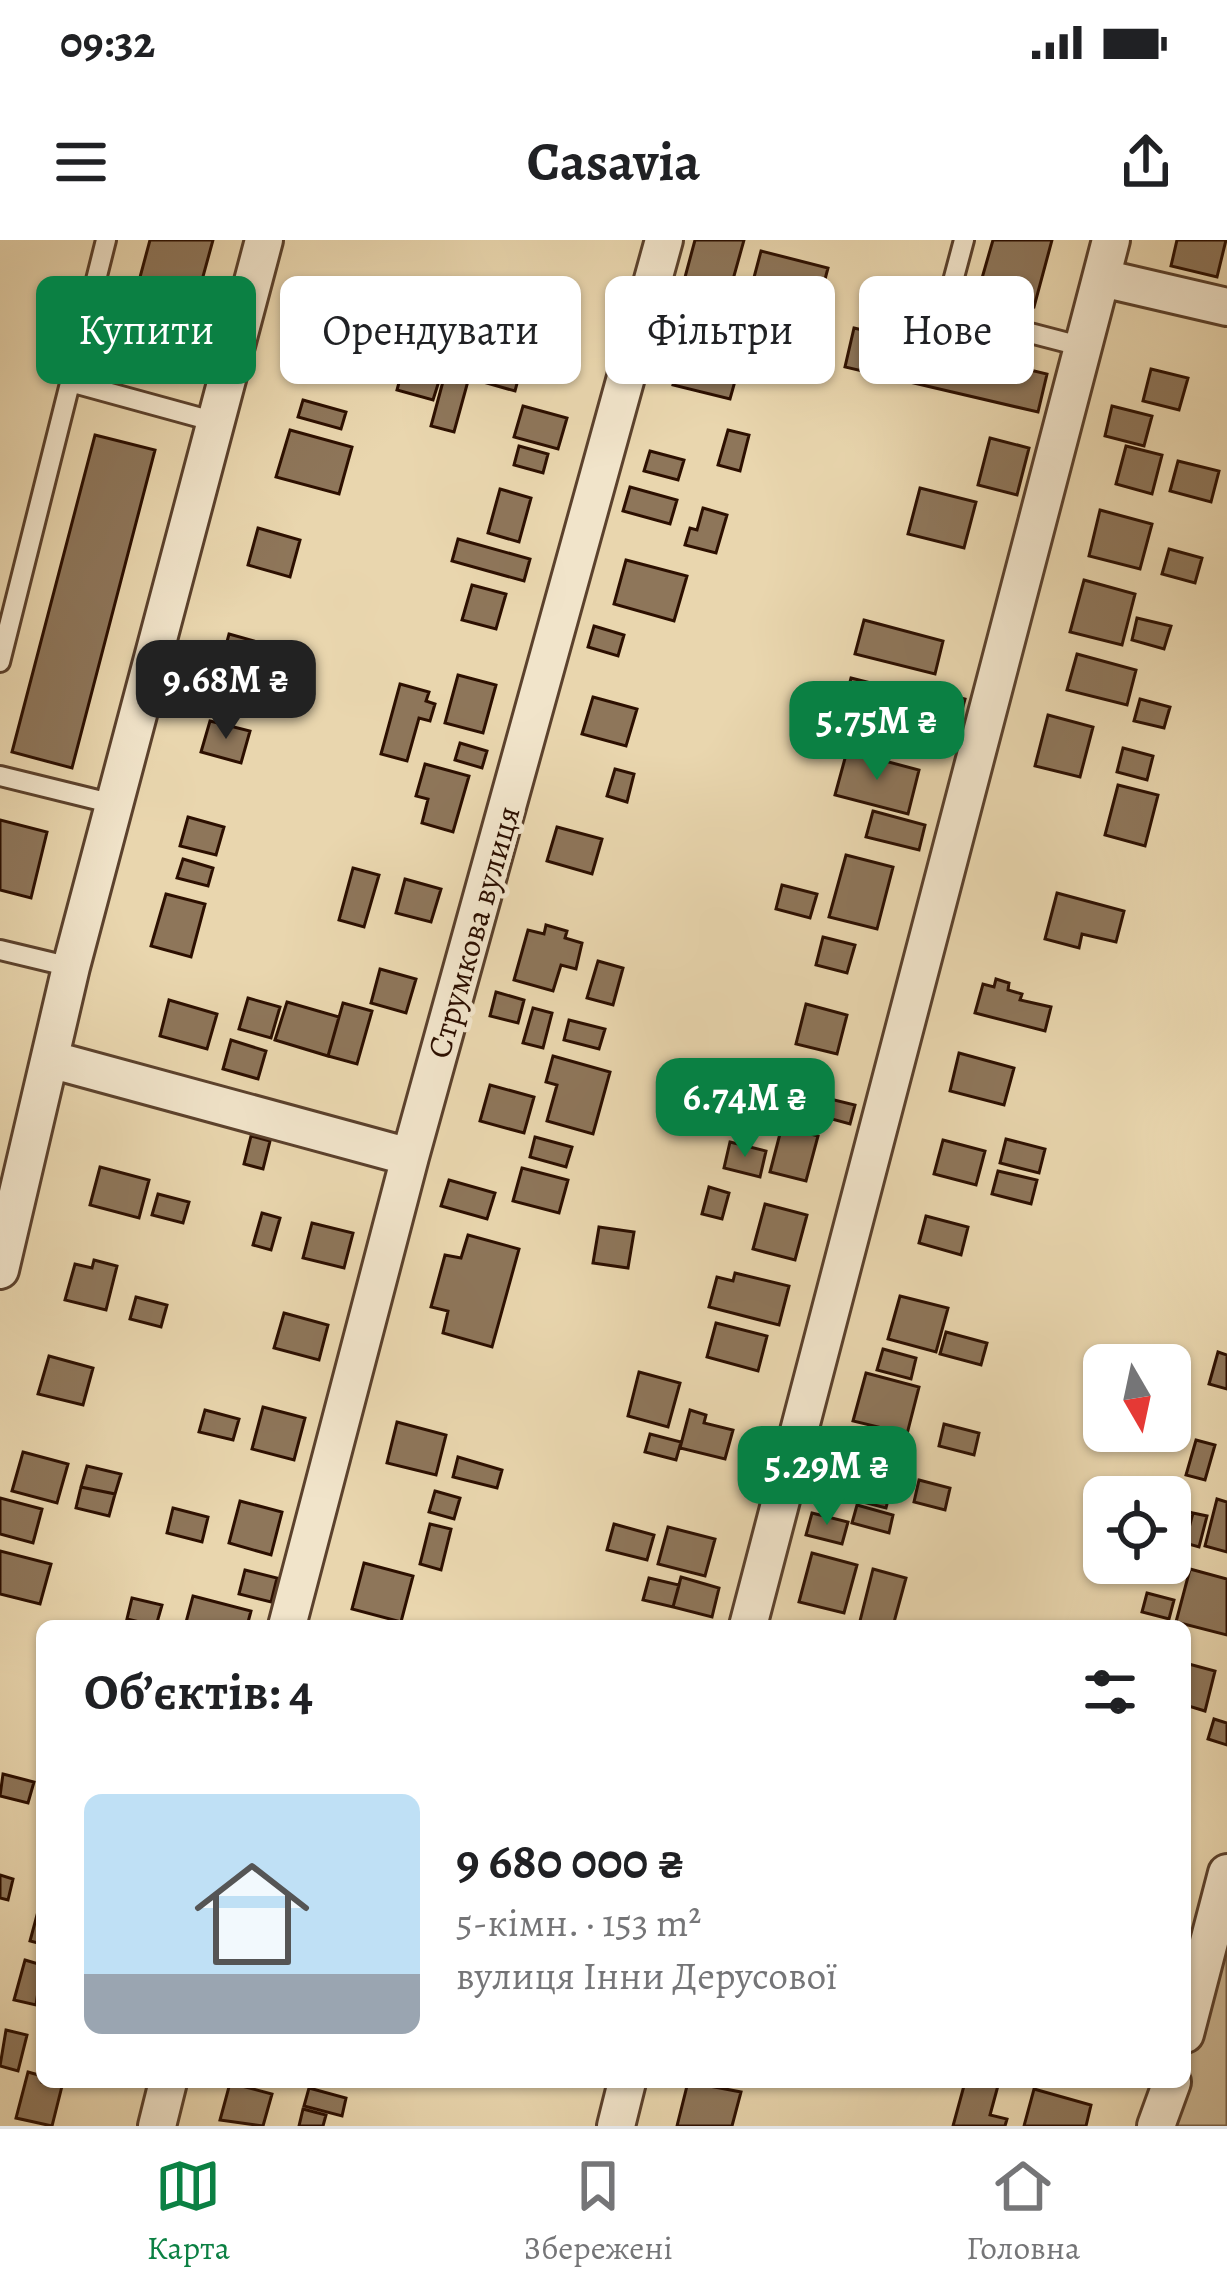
<!DOCTYPE html>
<html lang="uk">
<head>
<meta charset="utf-8">
<style>
	:root { --surface:#fff; --page:#f6f6f6; --text:#202124; --muted:#757577; --line:#e0e0e0; --accent:#0b8043 }
	body { margin:0; font-family:Alegreya,serif; background:var(--page); color:var(--text); height:100vh; display:flex; flex-direction:column; font-size:45px; white-space:nowrap }
	* { box-sizing:border-box; margin:0 }
	p { font-size:39px; color:var(--muted) }
	.icon { flex:none; width:66px; height:66px; fill:none; stroke:currentColor; stroke-width:2; stroke-linecap:round; stroke-linejoin:round }
	.map { position:relative; flex:1; overflow:hidden }
	.details { position:absolute; left:36px; top:1380px; width:1155px; height:468px; display:flex; flex-direction:column; background:var(--surface); border-radius:18px; box-shadow:0 3px 9px #0004 }
	.details>* { flex:none }
	.guide { position:absolute; left:36px; top:36px; width:1155px; height:108px; display:flex; gap:24px }
	.needle { width:78px; rotate:171deg }
	.tools { position:absolute; left:1083px; top:1104px; display:grid; gap:24px }
	.tools a { display:grid; place-items:center; width:108px; height:108px; border-radius:18px; background:var(--surface); box-shadow:0 3px 9px #0004; font-size:60px }
	.price { position:absolute; translate:-50% -102px; padding:0 27px; border-radius:24px; background:var(--accent); color:#fff; font-size:39px; line-height:78px; filter:drop-shadow(0 3px 6px #0008) }
	.price::after { content:''; position:absolute; left:50%; top:72px; width:36px; height:27px; margin-left:-18px; background:inherit; clip-path:polygon(0 0,100% 0,50% 100%) }
	.price.selected { background:#222; color:#fff }
	ul { padding:0; list-style:none }
	li { display:flex; align-items:center; gap:36px; height:300px; padding:0 48px }
	li span { display:grid; place-items:center; flex:none; width:336px; height:240px; border-radius:18px; color:#555 }
	li>.icon { margin-inline-start:auto }
	span .icon { width:144px; height:144px; fill:#fffc; stroke-width:1 }
	li b { font-size:51px }
	h2 { display:flex; justify-content:space-between; align-items:center; height:144px; padding:0 48px; font-size:51px }
	.tag { padding:0 42px; border-radius:18px; background:var(--surface); box-shadow:0 3px 9px #0004; font-size:42px; line-height:108px }
	.tag.selected { background:var(--accent); color:#fff }
	.status { display:flex; justify-content:space-between; align-items:center; height:84px; padding:0 60px; background:var(--surface); direction:ltr }
	.status svg { height:33px; fill:currentColor }
	header { display:flex; justify-content:space-between; align-items:center; height:156px; padding:0 48px; background:var(--surface); font-size:54px; font-weight:700 }
	.menu { display:flex; justify-content:space-around; align-items:center; height:168px; border-top:3px solid var(--line); background:var(--surface); font-size:33px; color:var(--muted) }
	.menu a { display:grid; justify-items:center; gap:6px }
	.menu .selected { color:var(--accent) }
	.map>svg:first-child { display:block }
</style>
</head>
<body>
<div class="status"><b>09:32</b><svg viewBox="0 0 49 12"><path d="M0 12V9h3v3zM5 12V6h3v6zM10 12V3h3v9zM15 12V0h3v12zM26 1h20v11H26zM47 4h2v5h-2z"/></svg></div>
<header><svg class="icon" aria-label="menu" viewBox="0 0 24 24"><path d="M4 6h16M4 12h16M4 18h16"/></svg>Casavia<svg class="icon" aria-label="share" viewBox="0 0 24 24"><path d="M12 15V3M7 8l5-5 5 5M5 13v7h14v-7"/></svg></header>
<div class="map">
<svg width="1227" height="1886" viewBox="0 0 1227 1886">
	<rect width="100%" height="100%" fill="#e9d6ae"/>
	<filter id="stains"><feTurbulence type="fractalNoise" baseFrequency=".00167" numOctaves="4"/><feColorMatrix values="0 0 0 0 .2 0 0 0 0 .09 0 0 0 0 .02 0 0 0 .5 -.17"/></filter>
	<radialGradient id="worn" r=".72"><stop offset=".6" stop-color="#630" stop-opacity="0"/><stop offset="1" stop-color="#630" stop-opacity=".3"/></radialGradient>
	<path fill="#c9b490" stroke="#7a6248" stroke-width="3" d="M1227,1633V1886H1156L1185,1842V1794Z"/>
	<path fill="#8e765a" stroke="#2c0f00" stroke-width="3" d="M150,0H213L176,135L118,119Z
		M695,0H744L722,79L677,67Z
		M993,0H1052L1034,67L978,52Z
		M1177,0H1226L1217,37L1171,26Z
		M761,11L828,28L819,62L752,45Z
		M365,73L401,83L388,127L337,113L347,80L362,84Z
		M854,88L1047,134L1038,172L845,127Z
		M685,102L742,116L730,159L673,145Z
		M494,105L525,114L515,151L483,142Z
		M1151,129L1188,138L1179,170L1143,161Z
		M402,131L439,141L433,160L397,150Z
		M445,134L468,141L454,192L431,186Z
		M303,160L346,172L341,189L298,177Z
		M523,166L567,178L558,209L514,197Z
		M1112,166L1152,176L1144,206L1105,196Z
		M290,190L352,207L339,254L276,237Z
		M728,190L749,195L740,231L718,225Z
		M95,195L155,210L72,528L12,512Z
		M990,198L1029,208L1017,255L978,245Z
		M519,206L548,214L543,233L514,225Z
		M1126,206L1162,215L1152,254L1116,244Z
		M650,211L684,220L678,240L644,231Z
		M1178,221L1219,231L1211,262L1170,251Z
		M630,247L677,260L670,284L623,271Z
		M920,248L976,262L964,308L908,294Z
		M500,249L531,258L519,302L488,293Z
		M703,268L727,275L716,313L685,305L690,288L697,290Z
		M1100,270L1152,284L1140,329L1089,316Z
		M258,288L300,300L290,337L248,325Z
		M458,299L530,319L524,341L452,321Z
		M1169,309L1202,318L1195,343L1162,334Z
		M626,320L687,336L674,381L614,364Z
		M1084,340L1135,354L1122,405L1070,392Z
		M472,345L506,354L496,389L462,380Z
		M1137,378L1171,386L1164,409L1132,400Z
		M864,380L943,401L935,434L855,414Z
		M594,386L624,395L618,416L588,407Z
		M229,394L272,406L261,443L219,432Z
		M1077,414L1136,430L1127,465L1067,450Z
		M458,435L496,445L483,493L445,483Z
		M851,438L903,451L894,488L841,475Z
		M400,444L429,452L426,461L435,464L430,481L419,478L407,521L381,514Z
		M919,447L965,459L955,495L910,484Z
		M593,457L637,469L626,506L582,494Z
		M1140,459L1170,467L1164,488L1134,481Z
		M1048,475L1093,487L1080,537L1035,526Z
		M210,481L250,491L241,523L201,512Z
		M460,503L487,511L482,528L455,520Z
		M1123,508L1153,516L1147,540L1117,532Z
		M847,511L919,530L908,574L835,555Z
		M425,524L469,536L453,592L422,583L428,559L416,556Z
		M615,529L634,534L627,562L607,556Z
		M1118,545L1158,555L1145,606L1105,595Z
		M873,571L925,585L919,610L866,597Z
		M188,577L224,587L216,615L180,606Z
		M0,580L47,592L31,658L0,650Z
		M557,587L602,599L592,634L547,621Z
		M846,615L893,627L877,689L829,677Z
		M183,619L213,628L208,646L177,638Z
		M353,628L379,635L364,687L339,680Z
		M405,639L441,649L431,682L396,673Z
		M782,645L817,654L810,678L776,669Z
		M1057,653L1124,671L1116,702L1082,694L1079,708L1045,699Z
		M166,654L205,664L191,717L151,706Z
		M546,685L567,691L565,698L582,703L576,729L561,725L553,751L514,740L528,690L544,694Z
		M823,697L855,705L847,733L816,725Z
		M598,721L623,728L613,765L587,758Z
		M380,729L416,739L406,773L371,763Z
		M996,739L1009,743L1008,750L1022,754L1020,760L1051,767L1045,791L975,773L983,744L994,747Z
		M496,752L524,760L518,783L490,776Z
		M248,758L280,767L271,798L239,789Z
		M169,760L217,774L207,809L160,796Z
		M287,762L339,777L328,816L275,800Z
		M343,763L372,771L357,824L328,816Z
		M806,764L847,775L837,814L796,804Z
		M533,768L552,773L543,808L523,803Z
		M569,780L605,789L599,809L564,800Z
		M231,800L266,811L258,839L223,829Z
		M959,813L1014,828L1004,865L950,851Z
		M553,816L610,832L593,894L547,881L557,845L546,842Z
		M490,845L534,857L524,893L480,881Z
		M822,857L855,865L850,884L817,875Z
		M782,886L818,896L806,941L770,932Z
		M251,896L270,901L263,929L244,924Z
		M535,897L572,907L566,927L530,917Z
		M1006,899L1045,909L1039,933L1000,923Z
		M943,900L985,911L976,945L934,934Z
		M730,902L766,911L760,937L724,928Z
		M100,927L149,940L139,978L90,965Z
		M522,928L568,940L559,973L513,961Z
		M998,931L1037,940L1031,964L992,954Z
		M449,940L495,953L487,979L441,966Z
		M709,947L729,953L722,979L702,974Z
		M158,954L189,962L183,983L152,975Z
		M765,964L807,975L795,1020L753,1009Z
		M262,973L280,978L271,1010L253,1005Z
		M926,976L968,987L961,1015L919,1003Z
		M312,983L353,993L344,1028L303,1018Z
		M599,987L634,992L628,1028L593,1023Z
		M468,995L519,1009L492,1107L443,1093L448,1071L431,1067L445,1015L461,1018Z
		M94,1020L117,1026L106,1070L65,1060L75,1024L92,1028Z
		M735,1033L789,1046L779,1085L709,1067L717,1037L733,1041Z
		M900,1056L948,1068L936,1112L888,1099Z
		M136,1057L167,1065L161,1087L130,1079Z
		M284,1073L328,1085L319,1120L274,1108Z
		M716,1083L767,1096L758,1131L707,1117Z
		M946,1092L987,1103L981,1125L940,1114Z
		M883,1109L916,1118L911,1139L877,1130Z
		M1218,1112L1227,1115V1149L1209,1144Z
		M49,1116L93,1128L83,1165L38,1154Z
		M639,1132L680,1143L668,1187L628,1176Z
		M866,1133L919,1147L907,1194L853,1181Z
		M263,1167L305,1178L294,1220L252,1209Z
		M205,1170L239,1179L233,1200L199,1192Z
		M690,1170L706,1175L704,1183L733,1190L725,1219L680,1208Z
		M397,1182L446,1195L436,1235L387,1223Z
		M944,1184L979,1193L974,1215L939,1206Z
		M650,1194L681,1202L676,1220L645,1212Z
		M1196,1200L1215,1205L1205,1240L1186,1235Z
		M23,1212L68,1224L57,1263L12,1251Z
		M851,1213L897,1225L886,1268L839,1256Z
		M458,1217L502,1230L497,1248L453,1237Z
		M87,1226L121,1234L115,1254L81,1247Z
		M919,1240L950,1248L945,1270L914,1262Z
		M81,1247L115,1254L109,1276L76,1268Z
		M435,1251L460,1258L454,1279L429,1272Z
		M0,1258L42,1269L33,1303L0,1294Z
		M1217,1259L1227,1262V1312L1205,1306Z
		M240,1261L282,1272L271,1315L229,1303Z
		M857,1265L893,1275L889,1293L852,1283Z
		M1172,1267L1193,1273L1185,1303L1170,1299Z
		M173,1268L208,1277L202,1302L167,1293Z
		M812,1273L848,1282L842,1304L806,1295Z
		M1193,1273L1207,1276L1199,1307L1185,1303Z
		M430,1284L451,1289L441,1330L420,1324Z
		M614,1284L654,1295L647,1320L607,1310Z
		M668,1287L715,1299L705,1336L658,1324Z
		M0,1311L51,1324L40,1364L0,1354Z
		M812,1313L857,1325L844,1373L799,1362Z
		M364,1323L413,1336L401,1382L352,1369Z
		M873,1329L906,1338L893,1386L859,1385Z
		M1190,1329L1227,1339V1395L1176,1382Z
		M245,1330L277,1338L271,1362L239,1354Z
		M681,1337L719,1348L712,1377L673,1367Z
		M649,1338L679,1345L673,1367L643,1360Z
		M1147,1353L1174,1360L1169,1379L1142,1372Z
		M193,1356L251,1371L247,1386H185Z
		M132,1358L162,1365L156,1386L127,1379Z
		M1185,1423L1215,1431L1205,1471L1185,1465Z
		M1214,1479L1227,1483V1505L1208,1499Z
		M3,1534L34,1542L28,1563L0,1556Z
		M0,1635L13,1639L8,1660L0,1658Z
		M37,1675L42,1676V1704L30,1701Z
		M25,1720L42,1725L36,1765L14,1760Z
		M6,1790L27,1795L18,1831L0,1826Z
		M28,1832L42,1836V1842H63L52,1886L16,1878Z
		M688,1842L741,1852L732,1886H677Z
		M965,1842H999L990,1875L1007,1879L1005,1886H953Z
		M230,1843L272,1854L263,1886L220,1880Z
		M309,1848L346,1858L342,1876L304,1866Z
		M1034,1849L1091,1865L1086,1886H1024Z
		M303,1869L326,1875L323,1886H299Z"/>
	<g fill="none" stroke-linecap="round" stroke-linejoin="round">
		<g stroke="#5b412c" stroke-width="24">
			<path id="service" d="M964,0L945,71L1084,107
				M70,142L216,182
				M0,422L106,0
				M0,536L114,564
				M0,710L71,727"/>
		</g>
		<g stroke="#5b412c" stroke-width="42">
			<path id="minor" d="M1102,38L1227,67
				M53,820L410,917
				M0,1030L71,727L264,0
				M287,1386L410,917L664,0
				M748,1386L1111,0
				M1185,1794L1227,1633
				M157,1886L168,1842
				M616,1886L627,1842
				M1156,1886L1172,1842"/>
		</g>
		<use href="#service" stroke="#f1e4ca" stroke-width="18"/>
		<use href="#minor" stroke="#f1e4ca" stroke-width="36"/>
	</g>
	<g text-anchor="middle" dominant-baseline="central" stroke-width="10" stroke-linejoin="round" paint-order="stroke">
		<g font-size="33" fill="#2c0f00" stroke="#f1e4ca">
			<text transform="translate(473 692) rotate(-74)">Струмкова вулиця</text>
		</g>
	</g>
	<rect width="100%" height="100%" filter="url(#stains)"/>
	<rect width="100%" height="100%" fill="url(#worn)"/>
</svg>
<div class="tools">
<a><svg class="needle" viewBox="-14 -14 28 28"><path d="M0-13l5 13h-10z" fill="#e53935"/><path d="M0 13l5-13h-10z" fill="#757577"/></svg></a>
<a><svg class="icon" aria-label="locate" viewBox="0 0 24 24"><circle cx="12" cy="12" r="6"/><path d="M12 2v4M12 18v4M2 12h4M18 12h4"/></svg></a>
</div>
<b class="price selected" style="left:226px;top:502px">9.68M ₴</b>
<b class="price" style="left:877px;top:543px">5.75M ₴</b>
<b class="price" style="left:745px;top:920px">6.74M ₴</b>
<b class="price" style="left:827px;top:1288px">5.29M ₴</b>
<div class="guide">
<a class="tag selected">Купити</a>
<a class="tag">Орендувати</a>
<a class="tag">Фільтри</a>
<a class="tag">Нове</a>
</div>
<section class="details">
<h2>Об’єктів: 4<svg class="icon" aria-label="filters" viewBox="0 0 24 24"><path d="M4 7h16M4 17h16"/><circle cx="9" cy="7" r="2"/><circle cx="15" cy="17" r="2"/></svg></h2>
<ul>
<li><span style="background:linear-gradient(#bfe0f5 75%,#9aa5b1 0)"><svg class="icon" aria-label="home" viewBox="0 0 24 24"><path d="M3 11l9-7 9 7M6 9v11h12V9"/></svg></span><div><b>9 680 000 ₴</b><p>5-кімн. · 153 m²</p><p>вулиця Інни Дерусової</p></div></li>
</ul>
</section>
</div>
<nav class="menu">
<a class="selected"><svg class="icon" aria-label="map" viewBox="0 0 24 24"><path d="M3 6l6-2 6 2 6-2v14l-6 2-6-2-6 2zM9 4v14M15 6v14"/></svg>Карта</a>
<a><svg class="icon" aria-label="saved" viewBox="0 0 24 24"><path d="M7 4h10v16l-5-4-5 4z"/></svg>Збережені</a>
<a><svg class="icon" aria-label="home" viewBox="0 0 24 24"><path d="M3 11l9-7 9 7M6 9v11h12V9"/></svg>Головна</a>
</nav>
</body>
</html>
